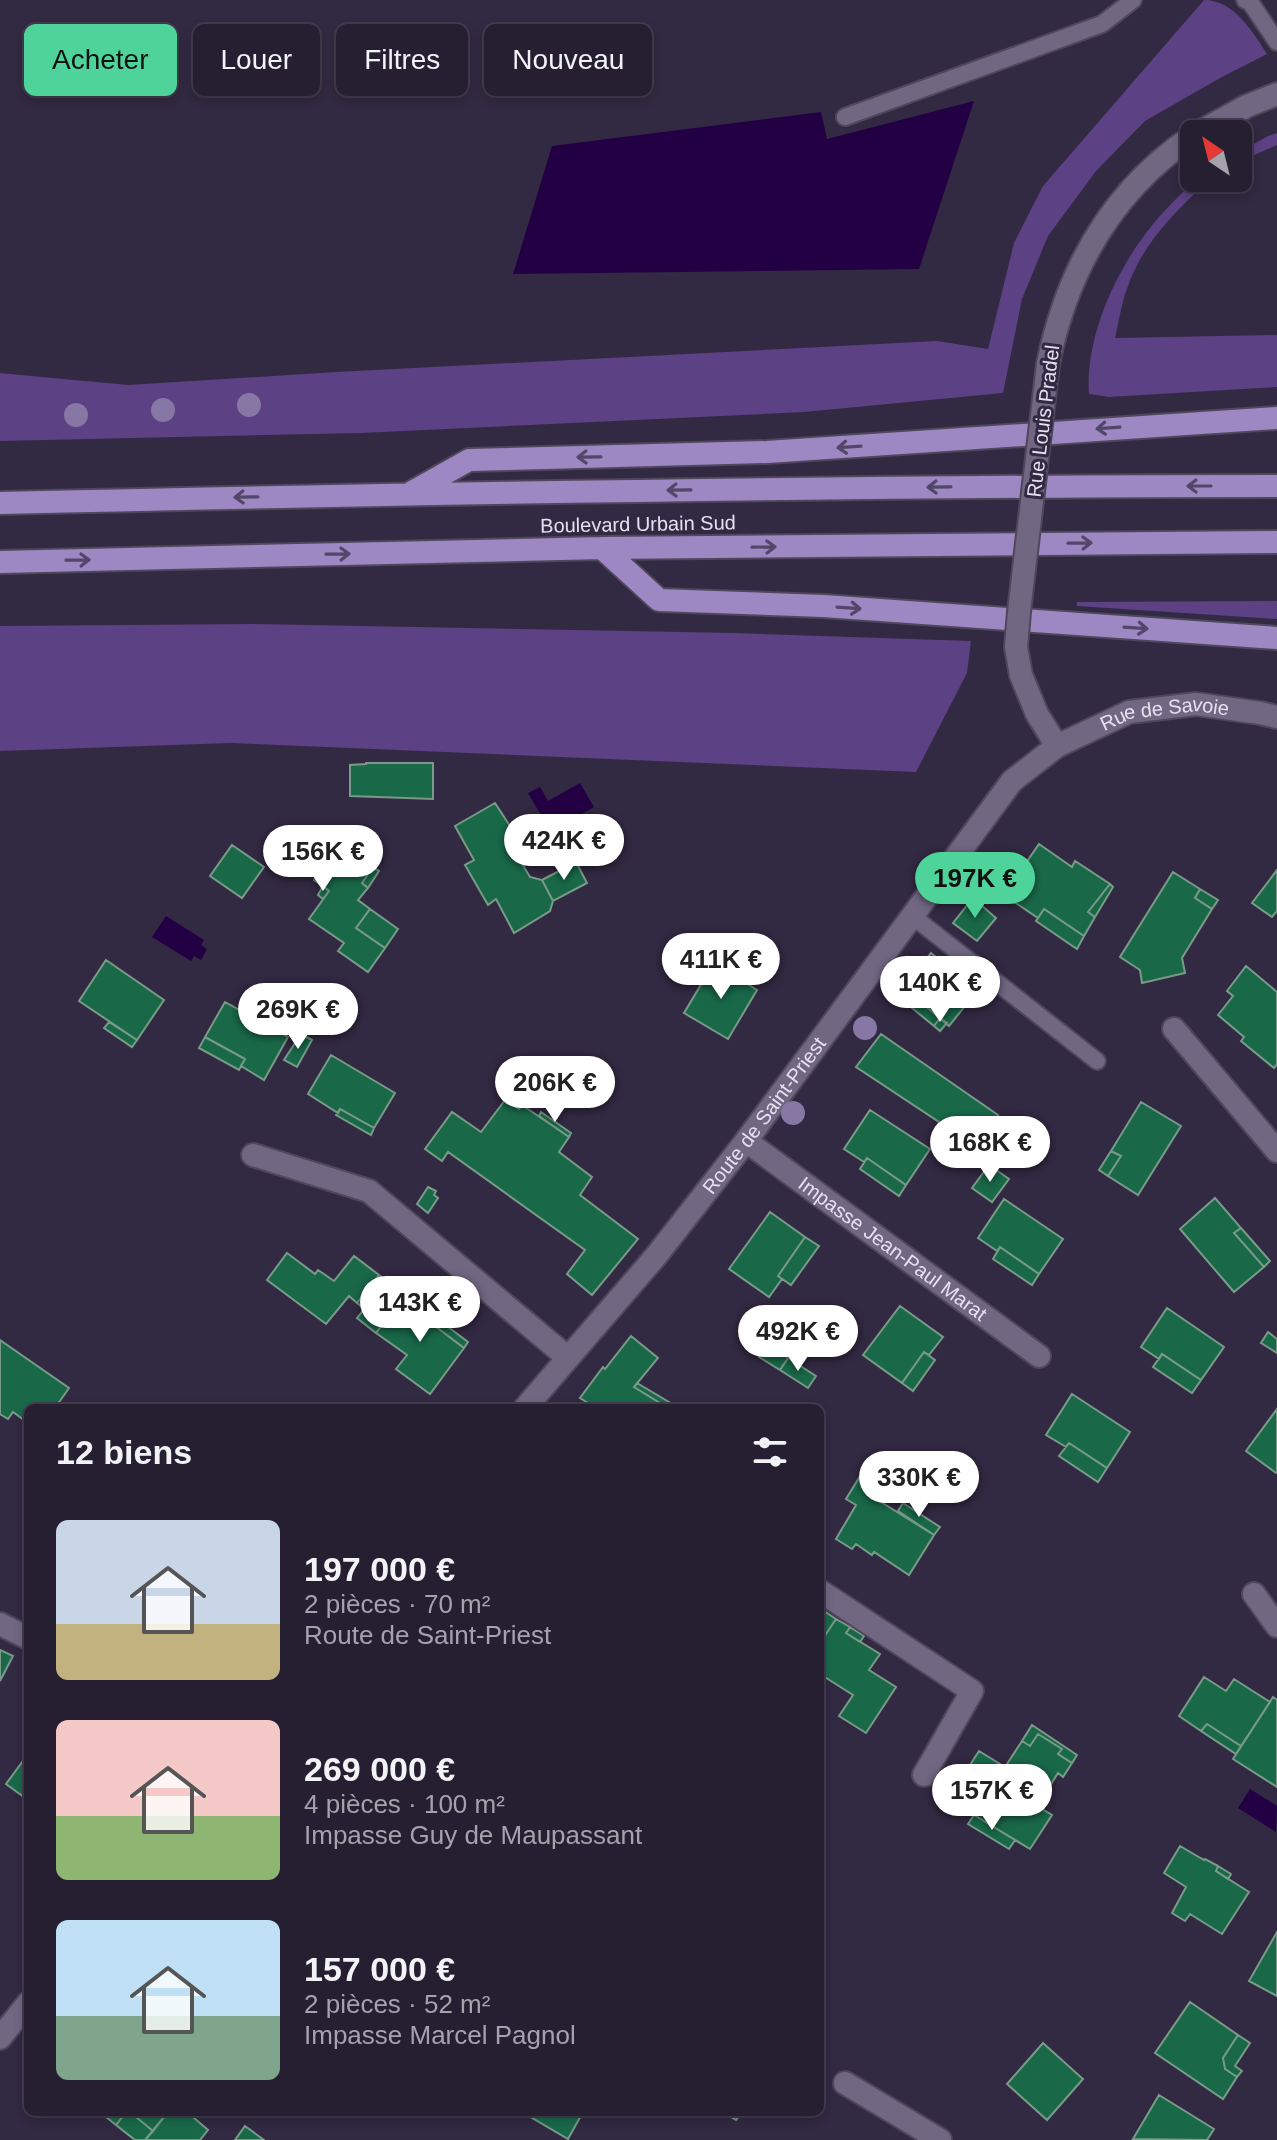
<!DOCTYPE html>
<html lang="fr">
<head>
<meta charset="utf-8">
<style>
	:root { --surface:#261f32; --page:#322c3e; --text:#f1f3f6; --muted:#a4a2ac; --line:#423d4d; --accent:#4ed39a }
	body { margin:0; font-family:Helvetica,sans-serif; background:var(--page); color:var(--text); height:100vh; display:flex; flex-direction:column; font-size:30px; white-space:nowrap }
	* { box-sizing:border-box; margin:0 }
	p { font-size:26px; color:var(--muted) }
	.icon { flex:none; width:44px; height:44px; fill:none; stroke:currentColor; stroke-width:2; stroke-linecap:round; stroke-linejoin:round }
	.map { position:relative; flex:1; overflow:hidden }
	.drawer { position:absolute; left:24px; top:1404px; width:800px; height:712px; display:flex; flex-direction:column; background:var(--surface); border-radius:12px; box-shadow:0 4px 12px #0003,0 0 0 2px var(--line) }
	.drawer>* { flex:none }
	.guide { position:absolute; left:24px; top:24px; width:800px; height:72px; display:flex; gap:16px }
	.needle { width:52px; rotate:325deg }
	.fabs { position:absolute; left:1180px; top:120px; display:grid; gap:16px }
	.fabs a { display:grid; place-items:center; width:72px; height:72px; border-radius:12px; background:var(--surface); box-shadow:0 4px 12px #0003,0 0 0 2px var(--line); font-size:40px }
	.price { position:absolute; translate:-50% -68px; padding:0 18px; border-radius:28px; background:#fff; color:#222; font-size:26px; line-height:52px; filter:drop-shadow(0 2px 4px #0008) }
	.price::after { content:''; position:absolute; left:50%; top:48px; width:24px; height:18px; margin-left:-12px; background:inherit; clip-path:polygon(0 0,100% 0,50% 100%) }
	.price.current { background:var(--accent); color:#111 }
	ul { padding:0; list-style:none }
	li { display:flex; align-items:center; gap:24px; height:200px; padding:0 32px }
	li span { display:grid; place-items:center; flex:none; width:224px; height:160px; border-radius:12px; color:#555 }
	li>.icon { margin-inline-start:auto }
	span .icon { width:96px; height:96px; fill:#fffc; stroke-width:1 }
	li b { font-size:34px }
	h2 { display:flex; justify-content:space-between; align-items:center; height:96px; padding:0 32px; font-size:34px }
	.pill { padding:0 28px; border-radius:12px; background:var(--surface); box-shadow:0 4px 12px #0003,0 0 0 2px var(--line); font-size:28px; line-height:72px }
	.pill.current { background:var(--accent); color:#111 }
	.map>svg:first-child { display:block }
</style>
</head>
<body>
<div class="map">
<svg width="1277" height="2140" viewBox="0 0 1277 2140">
	<rect width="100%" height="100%" fill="#322942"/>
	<path fill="#5c4184" d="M1204,0C1234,0 1253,32 1267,54L1222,77L1145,121L1096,171L1048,236L1022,299L1003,393L804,412L361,433L0,441V373L128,385L336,372L937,341L988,349L1014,243L1043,186Z
		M1277,133V145L1238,162V153L1268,136Z
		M1198,178H1211C1177,210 1142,243 1127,289C1121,304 1119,322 1115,338L1277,335V387L1109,397L1089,394C1085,338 1115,272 1150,228C1164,210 1181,194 1198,178Z
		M1277,601V619L1077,606V602Z
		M253,624L735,633L971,641L967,673L916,772L231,743L0,751V626Z"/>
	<path fill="#230044" d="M974,101L919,269L513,274L552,146L821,112L827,139Z
		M580,783L594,807L551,832L528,793L540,787L548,801Z
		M166,916L204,940L201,945L207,949L201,960L194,956L191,961L152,937Z
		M1250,1789L1277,1806L1276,1832L1238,1808Z"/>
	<path fill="#196949" stroke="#799a88" stroke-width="2" d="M366,763H433V799L350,796V765L366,764Z
		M495,803L510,826L507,839L530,877L542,880L553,901L550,911L514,933L496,899L488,905L465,865L474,860L455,826Z
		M340,844L373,867L362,883L368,888L358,900L370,909L356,928L385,948L368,972L338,951L344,943L309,919L329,891L314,880Z
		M1039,844L1072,867L1075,861L1110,884L1088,912L1095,917L1084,936L1044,909L1038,918L1004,895Z
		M232,845L264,867L242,898L210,876Z
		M576,862L587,883L553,901L542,880Z
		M373,867L379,871L368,888L362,883Z
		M1277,870V911L1272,917L1252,903Z
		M1173,872L1200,889L1195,898L1212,909L1182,958L1185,973L1142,983L1140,970L1120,957Z
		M1110,884L1113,887L1095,917L1088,912Z
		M323,886L329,891L323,899L318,895Z
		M1200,889L1218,900L1212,909L1195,898Z
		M973,898L996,918L977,941L953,923Z
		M370,909L398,929L385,948L356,928Z
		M1044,909L1084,936L1077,949L1036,921Z
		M931,953L977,991L949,1026L903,987Z
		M106,960L164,1000L137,1040L79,1001Z
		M714,963L757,990L728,1039L684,1013Z
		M1246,966L1277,992V1064L1274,1068L1241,1041L1244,1037L1218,1015L1233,996L1227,991Z
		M903,987L940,1018L934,1026L896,995Z
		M225,1002L288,1037L264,1080L241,1066L245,1059L205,1037Z
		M940,1018L947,1023L940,1031L934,1026Z
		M109,1022L137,1040L132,1047L104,1028Z
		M301,1034L312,1040L297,1067L284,1060Z
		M881,1034L998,1115L977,1147L856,1067Z
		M205,1037L245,1059L239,1070L199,1048Z
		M331,1055L395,1093L374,1128L340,1109L338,1113L308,1094Z
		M505,1100L519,1109L522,1105L569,1137L559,1152L592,1177L580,1195L638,1239L592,1295L567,1274L585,1250L448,1152L442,1161L425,1149L452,1112L481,1132Z
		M1141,1102L1181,1126L1138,1195L1108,1176L1121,1156L1111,1151Z
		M340,1109L374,1128L371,1135L336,1115Z
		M870,1110L930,1149L906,1185L867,1158L864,1162L844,1149Z
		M541,1112L571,1133L569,1137L539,1116Z
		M1111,1151L1121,1156L1108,1176L1099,1170Z
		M867,1158L906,1185L899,1196L860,1169Z
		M989,1165L1009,1179L992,1202L972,1188Z
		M428,1187L436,1191L434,1195L438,1198L428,1213L417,1204Z
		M1215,1198L1241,1228L1234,1233L1264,1267L1234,1292L1180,1229Z
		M1004,1199L1063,1239L1039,1274L1000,1247L997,1251L978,1238Z
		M770,1212L805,1237L778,1276L782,1279L769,1297L729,1269Z
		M1241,1228L1270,1261L1264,1267L1234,1233Z
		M805,1237L819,1246L791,1285L778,1276Z
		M1000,1247L1039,1274L1032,1285L993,1259Z
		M287,1253L315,1274L318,1270L334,1281L354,1256L379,1275L357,1303L349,1296L326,1324L267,1280Z
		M379,1275L387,1281L365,1309L357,1303Z
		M387,1281L405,1294L376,1333L357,1318Z
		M405,1294L435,1317L431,1323L464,1348L430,1394L396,1369L407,1355L376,1333Z
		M900,1306L943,1337L929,1355L924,1352L902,1383L863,1355Z
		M1167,1308L1224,1347L1201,1380L1162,1354L1159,1359L1141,1347Z
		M435,1317L468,1342L464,1348L431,1323Z
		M1268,1332L1277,1339V1353L1261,1343Z
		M631,1336L658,1358L634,1387L668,1408H596L580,1398L603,1367L605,1369Z
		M0,1340L69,1388L55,1408H28V1423L13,1412L8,1419L0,1414Z
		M767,1345L788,1358L780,1370L759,1357Z
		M924,1352L935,1360L913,1391L902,1383Z
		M1162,1354L1201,1380L1192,1393L1153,1367Z
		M788,1358L816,1376L808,1388L780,1370Z
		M637,1383L679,1408H668L634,1387Z
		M1072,1394L1130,1432L1107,1468L1069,1443L1066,1447L1046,1435Z
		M1277,1409V1472L1276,1473L1246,1451Z
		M1069,1443L1107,1468L1098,1482L1059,1456Z
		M865,1468L876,1474L865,1492L934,1535L909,1575L874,1552L872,1555L856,1544L852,1549L836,1539L856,1505L846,1499Z
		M903,1503L940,1527L934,1535L898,1511Z
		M821,1609L836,1619L820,1643V1611Z
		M836,1619L850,1627L846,1633L880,1654L869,1670L896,1687L866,1733L839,1716L853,1695L820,1674L825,1666L820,1663V1643Z
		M850,1627L864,1636L860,1642L846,1633Z
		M0,1650L13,1656L0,1681Z
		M1204,1677L1226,1691L1234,1679L1270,1702L1241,1746L1207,1724L1201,1731L1179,1716Z
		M1273,1697L1277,1700V1787L1233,1759Z
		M1207,1724L1241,1746L1236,1754L1201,1731Z
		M1032,1725L1077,1755L1072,1763L1058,1754L1062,1749L1038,1734L1030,1746L1022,1741Z
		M1038,1734L1062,1749L1058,1754L1072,1763L1063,1777L1058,1773L1037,1806L970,1765L979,1751L1005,1767L1022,1741L1030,1746Z
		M28,1754V1800L6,1784Z
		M970,1765L1052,1815L1030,1849L974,1815L986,1796L960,1780Z
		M974,1815L1015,1840L1009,1849L968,1824Z
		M1180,1846L1204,1860L1205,1859L1218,1866L1216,1871L1249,1892L1222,1934L1190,1914L1185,1921L1172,1913L1186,1887L1164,1873Z
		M1218,1866L1231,1874L1228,1879L1216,1871Z
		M1277,1932V1996L1249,1981Z
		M1190,2002L1238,2035L1223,2058L1225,2069L1237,2077L1223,2099L1155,2053Z
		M1238,2035L1250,2043L1235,2066L1242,2071L1237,2077L1225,2069L1223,2058Z
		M1043,2043L1083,2079L1047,2120L1007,2084Z
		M1159,2095L1214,2129L1207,2140L1133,2139Z
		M100,2112H126L116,2125Z
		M126,2112H130L153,2131L145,2140H135L116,2125Z
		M130,2112H168L153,2131Z
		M168,2112H187L208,2130L200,2140H145Z
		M522,2112H583L568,2139Z
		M723,2112H742L736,2120Z
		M245,2126L264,2140H235Z"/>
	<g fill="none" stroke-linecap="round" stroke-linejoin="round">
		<g stroke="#4f475c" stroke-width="20">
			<path id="service" d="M1245,0L1250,2L1277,42
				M845,117L1102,24L1133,0
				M911,915L1097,1061"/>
		</g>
		<g stroke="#4f475c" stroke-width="26">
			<g id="minor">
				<path d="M1196,134L1247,106L1277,94"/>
				<path d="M1048,364C1067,270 1112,190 1194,135"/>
				<path d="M1021,675L1037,714L1057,746"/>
				<path d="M1174,1029L1277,1151"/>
				<path id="s1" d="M746,1141L1039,1356"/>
				<path d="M253,1155L369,1191L567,1357"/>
				<path d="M820,1591L972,1691L924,1775"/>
				<path d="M1254,1594L1277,1626"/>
				<path d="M845,2083L940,2140"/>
			</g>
		</g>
		<g stroke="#4f475c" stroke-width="26">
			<g id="tertiary">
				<path id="s2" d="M525,1408L656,1256L746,1141L1012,781L1057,746L1129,712L1196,704L1260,713L1277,717"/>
				<path d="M0,1624L28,1638"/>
				<path d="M0,2038L28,2003"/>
			</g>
		</g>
		<g stroke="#4f475c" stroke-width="26">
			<path id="trunk" d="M412,492L469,460L767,452L1277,418
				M0,503C426,493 851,486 1277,486
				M602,548L659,600L823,606L1277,638
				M0,562L602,548L1277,542"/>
		</g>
		<use href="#service" stroke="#716783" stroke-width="16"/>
		<use href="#minor" stroke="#716783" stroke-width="22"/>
		<use href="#tertiary" stroke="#716783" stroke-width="22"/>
		<use href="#trunk" stroke="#9e88c4" stroke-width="22"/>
		<g stroke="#4f475c" stroke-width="26" stroke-linecap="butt">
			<path id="minor-bridge" d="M1021,675L1016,647L1019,612L1048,364"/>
		</g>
		<use href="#minor-bridge" stroke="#716783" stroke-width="22"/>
	</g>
	<g fill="#8677a4">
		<circle cx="249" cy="405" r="12"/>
		<circle cx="163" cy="410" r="12"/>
		<circle cx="76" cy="415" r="12"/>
		<circle cx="865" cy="1028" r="12"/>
		<circle cx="793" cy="1113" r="12"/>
	</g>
	<defs><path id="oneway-shaft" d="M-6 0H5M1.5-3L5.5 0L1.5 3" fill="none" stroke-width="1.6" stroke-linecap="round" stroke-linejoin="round" transform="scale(2)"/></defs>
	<g stroke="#524669">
		<use href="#oneway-shaft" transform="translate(1108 428) rotate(176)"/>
		<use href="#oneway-shaft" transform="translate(849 447) rotate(176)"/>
		<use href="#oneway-shaft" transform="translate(589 457) rotate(179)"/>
		<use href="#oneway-shaft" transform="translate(1199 486) rotate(-180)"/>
		<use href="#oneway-shaft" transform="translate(939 487) rotate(179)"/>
		<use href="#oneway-shaft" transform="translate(679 490) rotate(179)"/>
		<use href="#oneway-shaft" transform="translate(246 497) rotate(179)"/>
		<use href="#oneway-shaft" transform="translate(1080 543) rotate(-1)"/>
		<use href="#oneway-shaft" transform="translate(764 547) rotate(-1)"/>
		<use href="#oneway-shaft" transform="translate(338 554) rotate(-1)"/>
		<use href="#oneway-shaft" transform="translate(78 560) rotate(-1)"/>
		<use href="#oneway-shaft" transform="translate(849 608) rotate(4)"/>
		<use href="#oneway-shaft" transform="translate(1136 628) rotate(4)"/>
	</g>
	<g text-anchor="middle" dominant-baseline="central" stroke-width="6" stroke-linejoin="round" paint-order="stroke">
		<g font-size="20" fill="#e5e0f0" stroke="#322942">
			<text transform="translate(1043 421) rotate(-83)">Rue Louis Pradel</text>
			<text transform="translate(638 524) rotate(-1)">Boulevard Urbain Sud</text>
			<text stroke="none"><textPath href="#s2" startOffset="966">Rue de Savoie</textPath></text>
			<text stroke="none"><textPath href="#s2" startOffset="378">Route de Saint-Priest</textPath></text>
			<text stroke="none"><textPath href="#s1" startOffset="182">Impasse Jean-Paul Marat</textPath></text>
		</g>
	</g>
</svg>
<div class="fabs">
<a><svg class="needle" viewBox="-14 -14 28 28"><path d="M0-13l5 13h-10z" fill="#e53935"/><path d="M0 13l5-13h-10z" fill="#a4a2ac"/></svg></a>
</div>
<b class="price" style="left:564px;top:882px">424K €</b>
<b class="price" style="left:323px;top:893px">156K €</b>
<b class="price current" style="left:975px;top:920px">197K €</b>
<b class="price" style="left:721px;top:1001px">411K €</b>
<b class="price" style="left:940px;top:1024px">140K €</b>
<b class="price" style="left:298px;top:1051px">269K €</b>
<b class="price" style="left:555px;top:1124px">206K €</b>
<b class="price" style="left:990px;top:1184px">168K €</b>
<b class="price" style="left:420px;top:1344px">143K €</b>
<b class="price" style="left:798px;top:1373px">492K €</b>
<b class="price" style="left:919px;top:1519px">330K €</b>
<b class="price" style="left:992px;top:1832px">157K €</b>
<div class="guide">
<a class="pill current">Acheter</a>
<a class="pill">Louer</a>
<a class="pill">Filtres</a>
<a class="pill">Nouveau</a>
</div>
<section class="drawer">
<h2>12 biens<svg class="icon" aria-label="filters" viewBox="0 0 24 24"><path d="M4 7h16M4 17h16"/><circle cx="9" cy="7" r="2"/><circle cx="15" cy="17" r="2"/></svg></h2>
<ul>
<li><span style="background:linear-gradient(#c9d6e8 65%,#c2b280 0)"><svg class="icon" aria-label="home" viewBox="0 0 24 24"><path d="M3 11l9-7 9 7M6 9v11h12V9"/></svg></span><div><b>197 000 €</b><p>2 pièces · 70 m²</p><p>Route de Saint-Priest</p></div></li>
<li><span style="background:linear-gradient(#f6c9c9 60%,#8fb573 0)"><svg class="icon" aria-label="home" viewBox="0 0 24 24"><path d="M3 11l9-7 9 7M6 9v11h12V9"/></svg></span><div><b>269 000 €</b><p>4 pièces · 100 m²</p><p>Impasse Guy de Maupassant</p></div></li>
<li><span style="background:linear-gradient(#bfe0f5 60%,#7fa58c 0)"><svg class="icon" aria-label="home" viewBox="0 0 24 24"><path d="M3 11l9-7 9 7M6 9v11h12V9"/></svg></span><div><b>157 000 €</b><p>2 pièces · 52 m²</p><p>Impasse Marcel Pagnol</p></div></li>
</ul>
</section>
</div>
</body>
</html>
